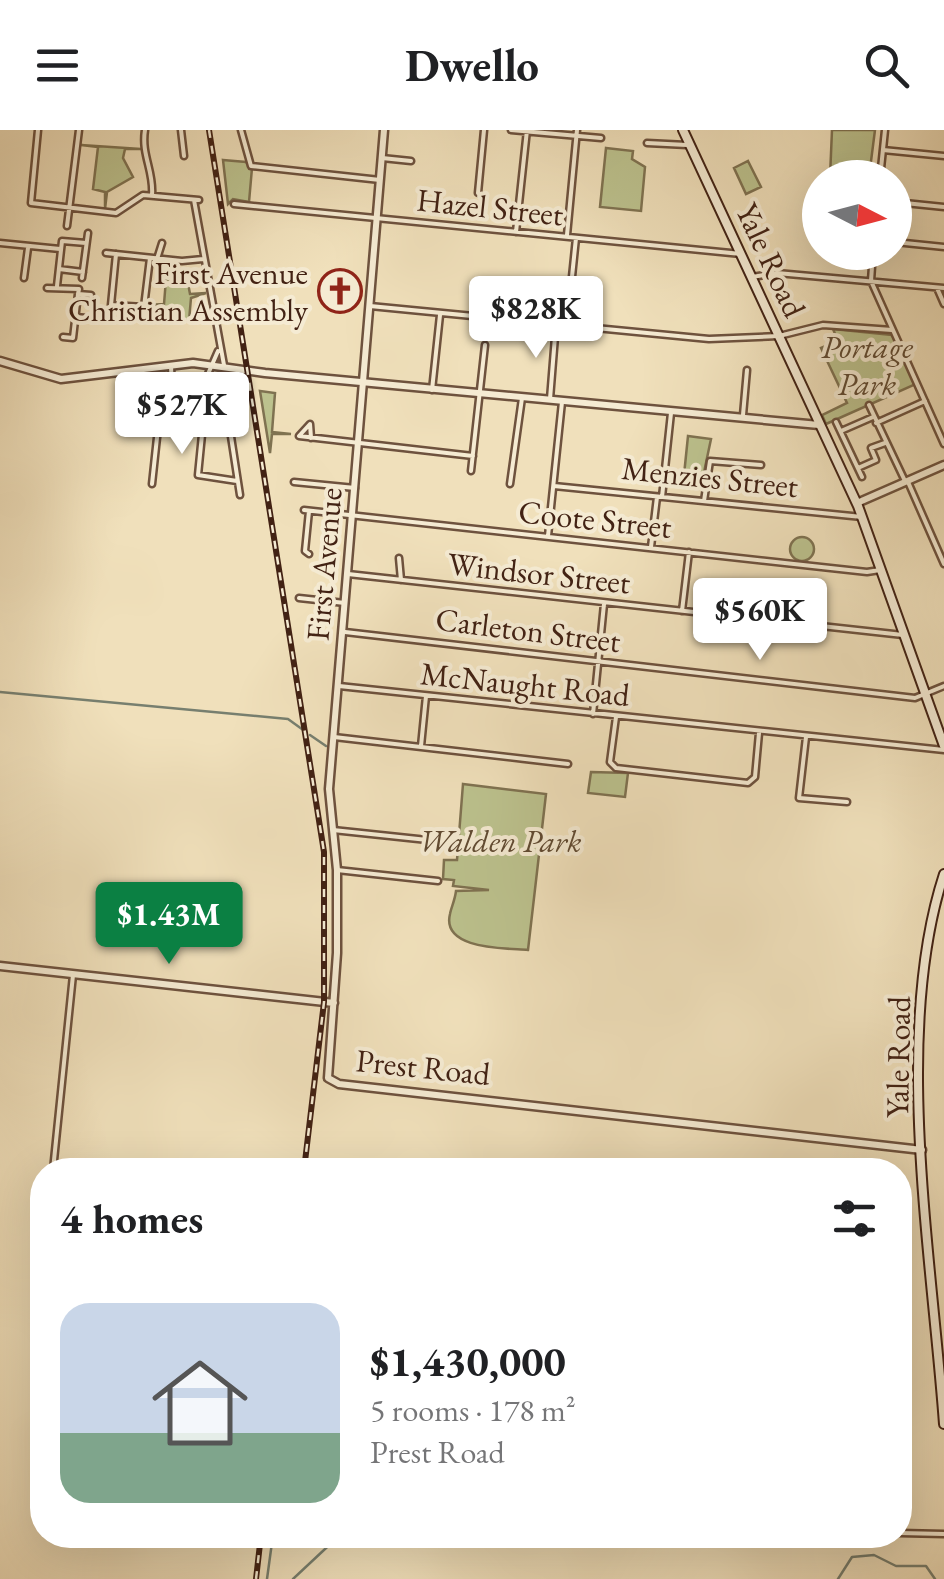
<!DOCTYPE html>
<html lang="en">
<head>
<meta charset="utf-8">
<style>
	:root { --surface:#fff; --page:#f2f2f2; --text:#202124; --muted:#757577; --accent:#0b8043 }
	body { margin:0; font-family:"EB Garamond",serif; background:var(--page); color:var(--text); height:100vh; display:flex; flex-direction:column; font-size:38px; white-space:nowrap }
	* { box-sizing:border-box; margin:0 }
	p { font-size:32px; color:var(--muted) }
	.icon { flex:none; width:55px; height:55px; fill:none; stroke:currentColor; stroke-width:2; stroke-linecap:round; stroke-linejoin:round }
	.map { position:relative; flex:1; overflow:hidden }
	.panel { position:absolute; left:30px; top:1028px; width:882px; height:390px; display:flex; flex-direction:column; background:var(--surface); border-radius:40px; box-shadow:0 10px 40px #0002 }
	.panel>* { flex:none }
	.needle { width:65px; rotate:96deg }
	.controls { position:absolute; left:802px; top:30px; display:grid; gap:20px }
	.controls a { display:grid; place-items:center; width:110px; height:110px; border-radius:50%; background:var(--surface); box-shadow:0 10px 40px #0002; font-size:50px }
	.price { position:absolute; translate:-50% -85px; padding:0 22px; border-radius:10px; background:#fff; color:#222; font-size:32px; line-height:65px; filter:drop-shadow(0 2px 5px #0008) }
	.price::after { content:''; position:absolute; left:50%; top:60px; width:30px; height:22px; margin-left:-15px; background:inherit; clip-path:polygon(0 0,100% 0,50% 100%) }
	.price.current { background:var(--accent); color:#fff }
	ul { padding:0; list-style:none }
	li { display:flex; align-items:center; gap:30px; height:250px; padding:0 30px }
	li span { display:grid; place-items:center; flex:none; width:280px; height:200px; border-radius:30px; color:#555 }
	li>.icon { margin-inline-start:auto }
	span .icon { width:120px; height:120px; fill:#fffc; stroke-width:1 }
	li b { font-size:42px }
	h2 { display:flex; justify-content:space-between; align-items:center; height:120px; padding:0 30px; font-size:42px }
	header { display:flex; justify-content:space-between; align-items:center; height:130px; padding:0 30px; background:var(--surface); font-size:45px; font-weight:700 }
	.map>svg:first-child { display:block }
</style>
</head>
<body>
<header><svg class="icon" aria-label="menu" viewBox="0 0 24 24"><path d="M4 6h16M4 12h16M4 18h16"/></svg>Dwello<svg class="icon" aria-label="search" viewBox="0 0 24 24"><circle cx="10" cy="10" r="6"/><path d="M15 15l6 6"/></svg></header>
<div class="map">
<svg width="944" height="1449" viewBox="0 0 944 1449">
	<rect width="100%" height="100%" fill="#f0e0bb"/>
	<filter id="stains"><feTurbulence type="fractalNoise" baseFrequency=".002" numOctaves="4"/><feColorMatrix values="0 0 0 0 .2 0 0 0 0 .09 0 0 0 0 .02 0 0 0 .5 -.17"/></filter>
	<radialGradient id="worn" r=".72"><stop offset=".6" stop-color="#630" stop-opacity="0"/><stop offset="1" stop-color="#630" stop-opacity=".3"/></radialGradient>
	<path fill="#bcc28e" stroke="#7f7251" stroke-width="2.5" d="M832,0H875L869,47H830Z
		M81,15L141,19H125L123,28L133,47L107,62L105,79V62L93,59L98,17Z
		M606,18L633,21L632,29L645,37L641,81L600,77Z
		M223,30L246,32L252,38L249,72L233,69L228,74Z
		M748,31L761,57L746,64L734,38Z
		M166,149L188,153L190,164L206,163L191,168L189,191L163,184V177L148,175L164,174Z
		M833,199L892,205L916,254L826,294L822,285L847,273L821,218L838,211Z
		M260,261L275,263L272,302L291,304H272L270,323Z
		M688,306L711,309L703,347L684,345Z
		M790 419a12 12 0 1 1 24 0a12 12 0 1 1-24 0Z
		M591,642L628,643L625,667L588,663Z
		M463,654L546,664L528,820C506,818 441,820 450,784C451,778 455,770 456,761L489,760L453,756L454,750L443,749L444,730H457Z"/>
	<g fill="none" stroke-linecap="round" stroke-linejoin="round">
		<path stroke="#777f6f" stroke-width="2.5" d="M0,562L288,589L306,602
			M310,605L326,616
			M267,1449L273,1405
			M293,1449L340,1405
			M838,1449L852,1427L874,1425L896,1436H926L935,1449"/>
		<g stroke="#6e523e" stroke-width="9">
			<path id="minor" d="M38,0L31,73L116,83L143,65L199,70
				M145,0C141,25 154,41 152,65
				M181,0L184,26
				M241,0L251,36L380,50
				M511,0L601,8
				M647,13L687,15
				M883,20L944,26
				M382,28L411,31
				M880,48L885,0
				M478,63L484,0
				M194,70L224,235
				M895,72L944,77
				M234,74L741,124
				M67,96L79,0
				M516,102L527,0
				M567,105L577,0
				M895,112L944,117
				M0,113L60,119
				M873,122L871,151L944,314
				M106,123L182,131L203,129
				M116,124L111,175L144,177L150,128
				M157,129L162,113
				M59,139L83,142
				M752,147L777,143L944,158
				M24,148L28,118
				M82,148L88,103
				M57,156L62,111L86,113
				M47,158L79,159L78,164L91,165
				M937,158L944,174
				M370,176L709,209L779,206L823,195L892,200
				M75,187L87,188
				M567,195L576,108
				M63,207L73,208L78,164
				M218,221L208,244L198,345L237,351
				M432,260L440,185
				M207,269L226,274L240,365
				M550,269L556,194
				M869,275L905,351
				M743,285L747,240
				M836,292L862,347
				M876,293L925,271
				M841,301L873,287
				M311,308L310,294L299,306L473,326
				M858,338L876,330L871,318L885,313
				M471,341L485,215
				M294,352L355,358
				M908,352L944,434
				M152,354L159,289L172,260L171,236
				M510,354L522,268
				M554,356L862,387
				M662,367L671,283
				M704,371L710,331L761,335
				M304,380L867,442L880,440
				M309,381L305,421L309,424
				M548,406L562,272
				M651,417L657,367
				M399,428L401,450
				M348,444L903,505
				M299,468L345,473
				M682,481L689,422
				M345,502L915,568L944,556
				M339,556L944,620
				M593,584L604,474
				M616,587L610,632L616,638L748,653L755,647L759,603
				M334,607L568,634
				M806,607L799,668L847,672
				M421,616L426,566
				M333,700L437,711
				M337,740L438,751
				M53,1040L73,845
				M900,1403L944,1404"/>
		</g>
		<g stroke="#6e523e" stroke-width="11">
			<path id="tertiary" d="M384,0L329,659L337,740V823L328,948L339,954L922,1020
				M0,231L61,249L193,233L265,243L819,295
				M857,373L944,335
				M0,836L334,873"/>
		</g>
		<g stroke="#422214" stroke-width="12">
			<path id="secondary" d="M683,0L858,376L944,616
				M944,744C892,903 932,1127 944,1294"/>
		</g>
		<use href="#minor" stroke="#f5ebd3" stroke-width="4"/>
		<use href="#tertiary" stroke="#f5ebd3" stroke-width="6"/>
		<use href="#secondary" stroke="#f5ebd3" stroke-width="8"/>
		<g stroke="#422214" stroke-width="6">
			<path id="rail" d="M209,0L324,722V872L304,1040
				M256,1449L261,1405"/>
		</g>
		<use href="#rail" stroke="#f5ebd3" stroke-width="2.5" stroke-dasharray="8" stroke-linecap="butt"/>
	</g>
	<defs>
		<g id="church-ring" transform="scale(2.25)"><circle r="9.5" fill="#f5ebd3" stroke="#8f2418" stroke-width="1.5"/><path d="M-1.2-6h2.4v3.5h3.3v2.4h-3.3V6h-2.4V-.1h-3.3v-2.4h3.3Z" fill="#8f2418"/></g>
	</defs>
	<g fill-rule="evenodd">
		<use href="#church-ring" x="340" y="161"/>
	</g>
	<g text-anchor="middle" dominant-baseline="central" stroke-width="8" stroke-linejoin="round" paint-order="stroke">
		<g font-size="32" fill="#422214" stroke="#f5ebd3">
			<text transform="translate(490 77) rotate(6)">Hazel Street</text>
			<text transform="translate(771 130) rotate(65)">Yale Road</text>
			<text transform="translate(710 347) rotate(6)">Menzies Street</text>
			<text transform="translate(595 389) rotate(6)">Coote Street</text>
			<text transform="translate(324 434) rotate(-85)">First Avenue</text>
			<text transform="translate(539 443) rotate(6)">Windsor Street</text>
			<text transform="translate(528 500) rotate(7)">Carleton Street</text>
			<text transform="translate(525 554) rotate(6)">McNaught Road</text>
			<text transform="translate(898 927) rotate(-89)">Yale Road</text>
			<text transform="translate(423 937) rotate(6)">Prest Road</text>
		</g>
		<g font-size="32" fill="#422214" stroke="#f5ebd3" text-anchor="end">
			<text x="308" y="143">First Avenue<tspan x="308" dy="37">Christian Assembly</tspan></text>
		</g>
		<g font-size="32" font-style="italic" fill="#604a32" stroke="#f5ebd3">
			<text x="867" y="217">Portage<tspan x="867" dy="37">Park</tspan></text>
			<text x="500" y="711">Walden Park</text>
		</g>
	</g>
	<rect width="100%" height="100%" filter="url(#stains)"/>
	<rect width="100%" height="100%" fill="url(#worn)"/>
</svg>
<div class="controls">
<a><svg class="needle" viewBox="-14 -14 28 28"><path d="M0-13l5 13h-10z" fill="#e53935"/><path d="M0 13l5-13h-10z" fill="#757577"/></svg></a>
</div>
<b class="price" style="left:536px;top:231px">$828K</b>
<b class="price" style="left:182px;top:327px">$527K</b>
<b class="price" style="left:760px;top:533px">$560K</b>
<b class="price current" style="left:169px;top:837px">$1.43M</b>
<section class="panel">
<h2>4 homes<svg class="icon" aria-label="filters" viewBox="0 0 24 24"><path d="M4 7h16M4 17h16"/><circle cx="9" cy="7" r="2"/><circle cx="15" cy="17" r="2"/></svg></h2>
<ul>
<li><span style="background:linear-gradient(#c9d6e8 65%,#7fa58c 0)"><svg class="icon" aria-label="home" viewBox="0 0 24 24"><path d="M3 11l9-7 9 7M6 9v11h12V9"/></svg></span><div><b>$1,430,000</b><p>5 rooms · 178 m²</p><p>Prest Road</p></div></li>
</ul>
</section>
</div>
</body>
</html>
